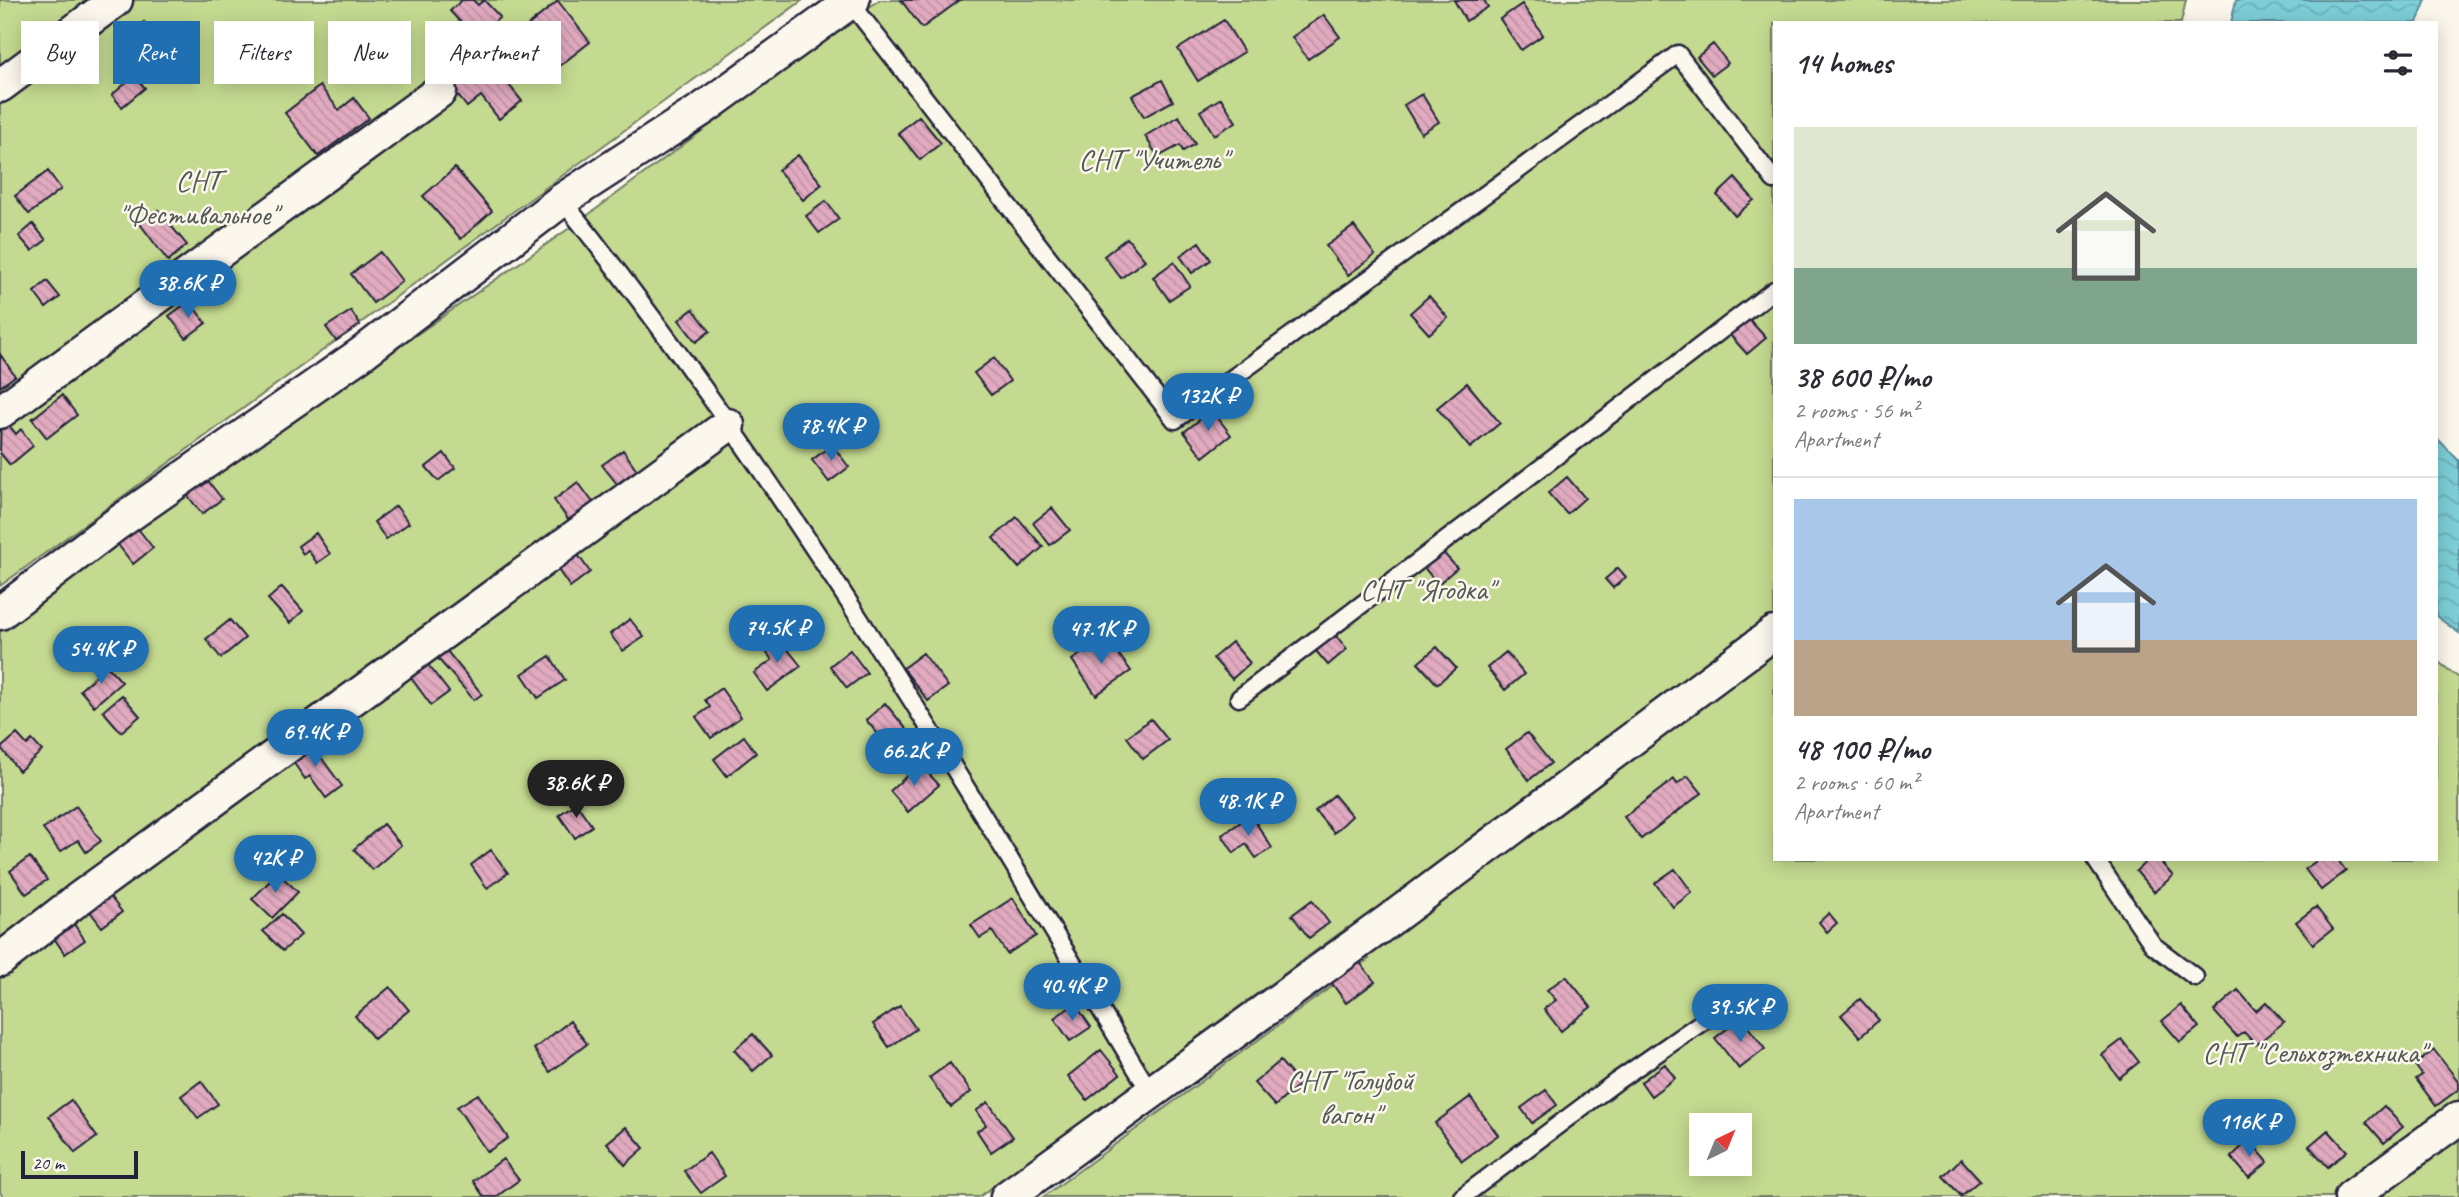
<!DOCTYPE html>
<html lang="en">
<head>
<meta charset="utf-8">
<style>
	:root { --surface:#fff; --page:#f7f7f7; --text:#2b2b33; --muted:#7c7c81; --line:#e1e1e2; --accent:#1f6fb2 }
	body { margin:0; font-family:Caveat,sans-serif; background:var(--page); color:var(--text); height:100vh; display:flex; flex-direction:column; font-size:26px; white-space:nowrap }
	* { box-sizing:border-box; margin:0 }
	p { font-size:23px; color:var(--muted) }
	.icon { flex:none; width:38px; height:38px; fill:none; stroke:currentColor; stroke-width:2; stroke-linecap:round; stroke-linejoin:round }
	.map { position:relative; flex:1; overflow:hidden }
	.details { position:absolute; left:1773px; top:21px; width:665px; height:840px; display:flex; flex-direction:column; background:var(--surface); border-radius:0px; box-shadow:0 4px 18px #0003 }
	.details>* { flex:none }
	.banner { position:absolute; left:21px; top:21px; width:665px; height:63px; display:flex; gap:14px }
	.needle { width:46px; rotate:43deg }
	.controls { position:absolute; left:1689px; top:1113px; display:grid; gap:14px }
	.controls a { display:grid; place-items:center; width:63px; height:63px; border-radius:0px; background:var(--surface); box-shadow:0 4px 18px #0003; font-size:35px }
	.scale { position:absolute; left:21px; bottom:18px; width:117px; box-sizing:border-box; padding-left:7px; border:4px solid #22223b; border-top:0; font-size:19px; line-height:24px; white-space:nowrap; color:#22223b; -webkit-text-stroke:5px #fbf7ec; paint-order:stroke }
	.price { position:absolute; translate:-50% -60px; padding:0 16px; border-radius:24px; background:var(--accent); color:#fff; font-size:23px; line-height:46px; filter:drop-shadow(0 2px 4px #0008) }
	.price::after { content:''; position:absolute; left:50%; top:42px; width:21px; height:16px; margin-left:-10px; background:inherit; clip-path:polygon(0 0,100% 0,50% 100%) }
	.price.selected { background:#222; color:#fff }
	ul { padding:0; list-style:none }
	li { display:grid; align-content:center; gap:14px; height:371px; padding:0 21px }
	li+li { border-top:2px solid var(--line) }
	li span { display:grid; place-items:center; height:217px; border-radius:0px; color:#555 }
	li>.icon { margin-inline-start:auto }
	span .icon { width:126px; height:126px; fill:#fffc; stroke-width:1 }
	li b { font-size:30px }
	h2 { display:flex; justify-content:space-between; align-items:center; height:84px; padding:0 21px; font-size:30px }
	.tag { padding:0 24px; border-radius:0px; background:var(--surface); box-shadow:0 4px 18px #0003; font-size:24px; line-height:63px }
	.tag.selected { background:var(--accent); color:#fff }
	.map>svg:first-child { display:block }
</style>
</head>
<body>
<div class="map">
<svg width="2459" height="1197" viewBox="0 0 2459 1197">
	<defs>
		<pattern id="water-waves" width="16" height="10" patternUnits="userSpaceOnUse" patternTransform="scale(1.75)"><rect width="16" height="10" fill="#7dced7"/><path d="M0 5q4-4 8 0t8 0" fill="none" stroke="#6cb1b9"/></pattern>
		<pattern id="building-back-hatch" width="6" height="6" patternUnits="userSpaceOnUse" patternTransform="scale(1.75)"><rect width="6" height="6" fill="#e1aabf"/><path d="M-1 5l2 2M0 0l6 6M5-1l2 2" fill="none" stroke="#c192a5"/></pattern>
	</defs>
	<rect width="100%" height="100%" fill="#fbf7ec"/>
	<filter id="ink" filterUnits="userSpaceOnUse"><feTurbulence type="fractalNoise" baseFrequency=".0143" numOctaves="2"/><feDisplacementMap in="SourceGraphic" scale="14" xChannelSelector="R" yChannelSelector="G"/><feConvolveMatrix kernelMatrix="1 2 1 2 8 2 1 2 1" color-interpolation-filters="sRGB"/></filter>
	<g filter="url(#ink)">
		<path fill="#c4da90" stroke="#737e66" stroke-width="2" fill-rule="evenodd" d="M0,0H803L0,586Z
			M879,0H2186L2181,23H1774V859H2436V660L2459,678V1197H1043L1369,959L1347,928L979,1197H3L0,1192V631L143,525L584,218ZM1701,1125H1740V1164H1701Z"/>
		<path fill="url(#water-waves)" stroke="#598999" stroke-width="2" d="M2236,0H2426L2417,23H2231Z
			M2436,437L2459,461V633L2436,616Z"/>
		<path fill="url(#building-back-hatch)" stroke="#22223b" stroke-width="2" d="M462,0H473L478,5L484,0L500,17L476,39L450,11Z
			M901,0H960L922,28Z
			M1454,0H1484L1488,7L1466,21Z
			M558,1L590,42L558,67L526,27Z
			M1522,4L1543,35L1521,50L1500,19Z
			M1324,15L1340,37L1308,59L1292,37Z
			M1224,20L1244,52L1198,81L1178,49Z
			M144,22L153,33L132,50L123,38Z
			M1713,44L1728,63L1712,75L1697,57Z
			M489,60L522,101L499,119L481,96L467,107L452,88Z
			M134,76L145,88L122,107L112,95Z
			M1162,80L1173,101L1144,117L1132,96Z
			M320,86L339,110L354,98L369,118L318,156L285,113Z
			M1422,94L1439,122L1421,133L1404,105Z
			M1221,98L1236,122L1214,135L1200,111Z
			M919,116L941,143L920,160L898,133Z
			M1179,116L1195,144L1183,151L1180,145L1158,157L1145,136Z
			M798,155L822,184L803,200L778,170Z
			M455,168L492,211L461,239L423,196Z
			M48,171L61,189L29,214L15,196Z
			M1735,178L1754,200L1735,216L1717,195Z
			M826,201L839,219L819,233L806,216Z
			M158,210L187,245L168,261L140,224Z
			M33,224L46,240L32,251L19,236Z
			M1354,226L1375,255L1348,275L1326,246Z
			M1127,238L1145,260L1121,278L1104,256Z
			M1199,242L1211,260L1192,273L1180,256Z
			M380,252L402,281L373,303L351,274Z
			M1174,262L1190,286L1169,300L1153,277Z
			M47,281L60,297L46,308L34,292Z
			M1429,296L1448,318L1429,334L1410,313Z
			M189,301L206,323L186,338L169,316Z
			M693,309L710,331L696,342L679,320Z
			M351,311L360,325L336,341L326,327Z
			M1747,317L1766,338L1747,354L1728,333Z
			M0,354L15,376L0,387Z
			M994,358L1010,381L991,395L974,373Z
			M1467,383L1500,423L1470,448L1437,408Z
			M62,395L77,415L47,438L32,419Z
			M1212,410L1231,435L1203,457L1184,432Z
			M1,416L16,434L21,429L33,446L10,465L0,453Z
			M832,445L849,467L829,482L812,460Z
			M623,450L637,470L617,484L602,465Z
			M444,453L455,468L438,481L426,467Z
			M205,477L222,499L202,514L185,492Z
			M1567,477L1585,498L1567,514L1548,493Z
			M578,482L594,504L570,522L554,500Z
			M396,506L409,523L386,539L374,522Z
			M1052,508L1070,530L1050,545L1033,523Z
			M1017,517L1043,547L1019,568L993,538Z
			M136,526L153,548L133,564L116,542Z
			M316,533L330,554L317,563L308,550L303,554L298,546Z
			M1438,547L1457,568L1438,584L1420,563Z
			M574,549L590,572L570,587L554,564Z
			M1618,568L1626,577L1613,588L1605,579Z
			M282,587L303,611L290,623L268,599Z
			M630,619L644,637L623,651L610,634Z
			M230,620L245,638L221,658L206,639Z
			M1329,627L1347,649L1328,665L1310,644Z
			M778,637L801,666L767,691L754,673L772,660L763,648Z
			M1106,637L1131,671L1096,695L1072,660Z
			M1232,642L1250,663L1232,679L1213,658Z
			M442,645L482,694L474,700L433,653Z
			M1437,647L1456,668L1437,684L1418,663Z
			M850,650L867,673L847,688L830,666Z
			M1506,652L1524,674L1505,690L1487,668Z
			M923,653L948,686L928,701L903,668Z
			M550,656L565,680L538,698L522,674Z
			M426,662L449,692L431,705L409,675Z
			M107,666L122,682L94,706L80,690Z
			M721,688L741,717L711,738L696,717L710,707L705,700Z
			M122,695L140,716L121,732L103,711Z
			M885,703L908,731L889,747L866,720Z
			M1151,719L1168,740L1143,759L1127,737Z
			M1527,733L1551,763L1529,780L1506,749Z
			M17,734L27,745L32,740L42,751L19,771L1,748Z
			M744,736L756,753L727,776L714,759Z
			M309,741L342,786L326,798L310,776L305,779L289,756Z
			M920,764L939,785L908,812L890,791Z
			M1688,776L1702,793L1641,839L1624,817L1674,779L1677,784Z
			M1334,795L1352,816L1334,833L1315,811Z
			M576,803L592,826L575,838L559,815Z
			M76,806L101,841L86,852L78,840L60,852L43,829Z
			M1251,815L1272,848L1256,858L1246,844L1234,853L1222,835Z
			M383,824L401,845L372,870L354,849Z
			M491,850L508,873L487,888L471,865Z
			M30,857L47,880L26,894L10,871Z
			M2149,859H2158L2173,876L2154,892L2136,871Z
			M2319,859H2337L2346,871L2321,890L2305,869Z
			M1675,869L1692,892L1673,907L1655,883Z
			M278,873L298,892L272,918L252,899Z
			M105,890L122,912L102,927L85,905Z
			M1013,898L1036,936L1007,954L992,931L980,938L971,925Z
			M1312,900L1329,923L1309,938L1292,915Z
			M2316,907L2333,929L2313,944L2296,922Z
			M1829,913L1837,923L1827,932L1819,922Z
			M282,914L301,935L283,951L263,931Z
			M69,917L85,940L65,954L49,931Z
			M1357,959L1375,982L1346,1003L1329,979Z
			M1566,976L1591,1007L1561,1031L1544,1009L1556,1000L1547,990Z
			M390,987L409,1010L374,1039L355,1016Z
			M2238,990L2256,1011L2266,1002L2284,1022L2256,1045L2244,1032L2237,1037L2214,1011Z
			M1860,999L1879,1020L1860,1037L1841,1015Z
			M1075,1004L1091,1027L1070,1041L1054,1018Z
			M2181,1005L2199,1027L2180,1042L2162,1021Z
			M900,1006L916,1029L889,1047L873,1024Z
			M1741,1018L1765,1049L1739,1069L1715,1038Z
			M570,1021L587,1044L550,1072L534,1049Z
			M753,1034L772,1055L753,1071L734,1050Z
			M2122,1040L2139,1062L2119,1078L2102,1055Z
			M1101,1050L1120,1074L1087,1100L1068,1076Z
			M2434,1050L2459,1082V1089L2436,1106L2416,1079L2422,1075L2415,1065Z
			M1280,1061L1300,1084L1275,1106L1254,1083Z
			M950,1063L971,1092L951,1107L929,1078Z
			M1665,1064L1675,1078L1651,1096L1641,1082Z
			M201,1081L218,1104L198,1118L181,1096Z
			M1546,1090L1557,1105L1532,1123L1521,1108Z
			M478,1094L508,1138L487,1152L457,1107Z
			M1470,1097L1498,1135L1462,1161L1435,1123Z
			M71,1100L97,1137L75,1153L49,1116Z
			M988,1102L1013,1137L991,1152L977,1131L986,1125L976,1111Z
			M2384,1106L2403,1127L2384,1143L2366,1122Z
			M626,1127L644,1148L625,1165L607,1143Z
			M2328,1130L2347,1151L2328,1167L2309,1146Z
			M2249,1140L2268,1162L2249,1178L2231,1157Z
			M709,1153L725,1176L701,1193L684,1171Z
			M503,1159L519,1180L496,1197H484L473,1181Z
			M1961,1159L1980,1180L1961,1196L1943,1176Z"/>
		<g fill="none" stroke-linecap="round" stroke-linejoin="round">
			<g stroke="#22223b" stroke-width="21">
				<path id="lane" d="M850,2L1175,420L1678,54L1774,180
					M562,200C784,478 967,787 1150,1092
					M1239,698L1774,290
					M2095,859L2153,945L2195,977
					M1462,1197L1617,1081L1738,997"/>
			</g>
			<g stroke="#22223b" stroke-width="37">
				<path id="street" d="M0,86L116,0
					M0,412L440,91
					M0,613L115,525L361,354L562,200L704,108L853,0
					M0,960L77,900L728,425
					M1007,1197L1395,916L1774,633
					M2351,1197L2459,1118"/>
			</g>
			<use href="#lane" stroke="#fbf7ec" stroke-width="16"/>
			<use href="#street" stroke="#fbf7ec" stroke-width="32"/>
		</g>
	</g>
	<g text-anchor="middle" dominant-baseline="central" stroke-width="5" stroke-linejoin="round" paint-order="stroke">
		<g font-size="30" fill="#535954" stroke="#fbf7ec">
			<text x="1153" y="159">СНТ "Учитель"</text>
			<text x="198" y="180">СНТ<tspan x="198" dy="34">"Фестивальное"</tspan></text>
			<text x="1427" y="589">СНТ "Ягодка"</text>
			<text x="2314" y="1052">СНТ "Сельхозтехника"</text>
			<text x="1350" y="1080">СНТ "Голубой<tspan x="1350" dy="34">вагон"</tspan></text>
		</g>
	</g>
</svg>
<div class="controls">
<a><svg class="needle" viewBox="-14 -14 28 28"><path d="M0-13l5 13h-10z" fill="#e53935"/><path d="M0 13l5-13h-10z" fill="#7c7c81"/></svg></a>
</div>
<div class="scale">20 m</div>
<b class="price" style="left:188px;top:320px">38.6K ₽</b>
<b class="price" style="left:1208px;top:433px">132K ₽</b>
<b class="price" style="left:831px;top:463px">78.4K ₽</b>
<b class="price" style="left:777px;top:665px">74.5K ₽</b>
<b class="price" style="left:1101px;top:666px">47.1K ₽</b>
<b class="price" style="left:101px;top:686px">54.4K ₽</b>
<b class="price" style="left:315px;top:769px">69.4K ₽</b>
<b class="price" style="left:914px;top:788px">66.2K ₽</b>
<b class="price selected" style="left:576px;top:820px">38.6K ₽</b>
<b class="price" style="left:1248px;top:838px">48.1K ₽</b>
<b class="price" style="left:275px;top:895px">42K ₽</b>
<b class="price" style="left:1072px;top:1023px">40.4K ₽</b>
<b class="price" style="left:1740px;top:1044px">39.5K ₽</b>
<b class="price" style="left:2249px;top:1159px">116K ₽</b>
<div class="banner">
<a class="tag">Buy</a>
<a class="tag selected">Rent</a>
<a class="tag">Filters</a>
<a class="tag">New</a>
<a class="tag">Apartment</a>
</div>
<section class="details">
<h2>14 homes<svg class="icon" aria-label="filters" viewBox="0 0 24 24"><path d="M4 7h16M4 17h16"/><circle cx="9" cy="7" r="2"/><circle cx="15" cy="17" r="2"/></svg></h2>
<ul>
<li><span style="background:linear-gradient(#dfe7d0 65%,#7fa58c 0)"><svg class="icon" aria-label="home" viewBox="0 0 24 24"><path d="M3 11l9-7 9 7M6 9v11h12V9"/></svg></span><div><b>38 600 ₽/mo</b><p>2 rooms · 56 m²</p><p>Apartment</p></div></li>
<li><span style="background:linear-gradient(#a9c7e8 65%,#b9a48a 0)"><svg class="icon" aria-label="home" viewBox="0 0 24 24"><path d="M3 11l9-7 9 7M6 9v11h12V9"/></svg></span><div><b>48 100 ₽/mo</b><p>2 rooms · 60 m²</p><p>Apartment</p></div></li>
</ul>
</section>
</div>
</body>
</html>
